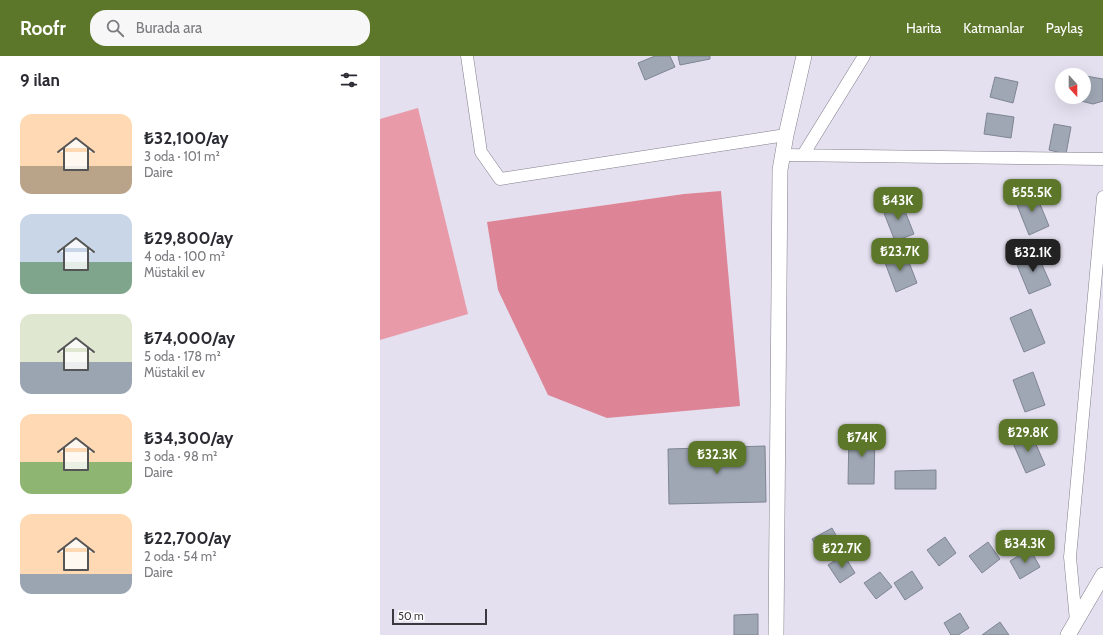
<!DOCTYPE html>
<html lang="tr">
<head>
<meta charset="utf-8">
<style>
	:root { --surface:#fff; --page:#f7f7f7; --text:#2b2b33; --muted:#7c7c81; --accent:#5d772a }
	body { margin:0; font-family:Cabin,sans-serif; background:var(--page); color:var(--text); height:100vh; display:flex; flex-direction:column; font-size:15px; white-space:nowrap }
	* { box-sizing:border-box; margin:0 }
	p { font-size:13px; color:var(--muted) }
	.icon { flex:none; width:22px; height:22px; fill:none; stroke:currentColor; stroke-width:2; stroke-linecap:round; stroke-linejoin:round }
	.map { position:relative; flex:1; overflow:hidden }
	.sheet { display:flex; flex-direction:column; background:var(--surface); width:380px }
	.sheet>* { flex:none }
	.needle { width:26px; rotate:159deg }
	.fabs { position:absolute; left:675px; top:12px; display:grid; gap:8px }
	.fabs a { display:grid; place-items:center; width:36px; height:36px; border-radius:50%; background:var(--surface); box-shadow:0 4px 16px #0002; font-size:20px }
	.scale { position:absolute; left:12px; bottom:10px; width:95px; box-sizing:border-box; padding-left:4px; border:2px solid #3c3a40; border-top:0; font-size:11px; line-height:14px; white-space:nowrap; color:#3c3a40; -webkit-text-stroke:3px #fff; paint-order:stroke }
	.price { position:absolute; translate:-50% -34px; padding:0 9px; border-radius:8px; background:var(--accent); color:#fff; font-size:13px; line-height:26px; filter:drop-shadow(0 1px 2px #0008) }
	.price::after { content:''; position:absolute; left:50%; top:24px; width:12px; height:9px; margin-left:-6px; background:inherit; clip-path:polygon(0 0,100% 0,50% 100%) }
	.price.active { background:#222; color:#fff }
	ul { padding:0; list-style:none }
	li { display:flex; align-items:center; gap:12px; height:100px; padding:0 20px }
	li span { display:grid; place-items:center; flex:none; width:112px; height:80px; border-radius:12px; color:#555 }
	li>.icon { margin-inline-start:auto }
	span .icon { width:48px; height:48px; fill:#fffc; stroke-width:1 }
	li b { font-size:17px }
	h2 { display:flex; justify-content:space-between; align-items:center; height:48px; padding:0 20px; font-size:17px }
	header { display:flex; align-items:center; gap:24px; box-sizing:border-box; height:56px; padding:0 20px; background:var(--accent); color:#fff }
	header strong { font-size:19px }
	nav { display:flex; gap:22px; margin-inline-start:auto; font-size:14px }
	.search { width:280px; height:36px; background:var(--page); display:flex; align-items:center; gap:10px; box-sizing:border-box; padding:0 14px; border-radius:16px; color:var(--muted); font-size:15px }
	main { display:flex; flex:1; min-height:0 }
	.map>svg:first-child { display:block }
</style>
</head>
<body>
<header>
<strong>Roofr</strong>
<div class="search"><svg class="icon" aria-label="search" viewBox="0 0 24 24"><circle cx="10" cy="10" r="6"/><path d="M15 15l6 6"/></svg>Burada ara</div>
<nav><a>Harita</a><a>Katmanlar</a><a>Paylaş</a></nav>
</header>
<main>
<section class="sheet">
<h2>9 ilan<svg class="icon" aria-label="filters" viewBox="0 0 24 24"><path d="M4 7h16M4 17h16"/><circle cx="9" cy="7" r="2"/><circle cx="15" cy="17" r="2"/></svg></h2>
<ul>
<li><span style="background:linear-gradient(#ffd9b3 65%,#b9a48a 0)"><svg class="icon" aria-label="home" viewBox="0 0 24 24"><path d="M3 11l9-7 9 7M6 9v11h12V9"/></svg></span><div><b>₺32,100/ay</b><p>3 oda · 101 m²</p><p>Daire</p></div></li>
<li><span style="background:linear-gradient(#c9d6e8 60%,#7fa58c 0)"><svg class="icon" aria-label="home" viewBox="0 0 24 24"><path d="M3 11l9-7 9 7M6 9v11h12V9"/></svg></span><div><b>₺29,800/ay</b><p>4 oda · 100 m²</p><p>Müstakil ev</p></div></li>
<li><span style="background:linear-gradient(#dfe7d0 60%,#9aa5b1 0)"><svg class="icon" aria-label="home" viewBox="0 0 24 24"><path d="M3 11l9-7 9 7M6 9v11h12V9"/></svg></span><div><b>₺74,000/ay</b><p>5 oda · 178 m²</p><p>Müstakil ev</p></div></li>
<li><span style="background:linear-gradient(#ffd9b3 60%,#8fb573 0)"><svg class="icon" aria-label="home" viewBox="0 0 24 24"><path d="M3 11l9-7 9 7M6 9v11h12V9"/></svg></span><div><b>₺34,300/ay</b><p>3 oda · 98 m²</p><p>Daire</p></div></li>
<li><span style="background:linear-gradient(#ffd9b3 75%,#9aa5b1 0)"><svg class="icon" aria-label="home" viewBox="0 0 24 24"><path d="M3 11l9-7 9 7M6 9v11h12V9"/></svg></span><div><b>₺22,700/ay</b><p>2 oda · 54 m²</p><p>Daire</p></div></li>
</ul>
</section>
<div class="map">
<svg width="723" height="579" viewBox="0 0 723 579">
	<rect width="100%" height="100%" fill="#e4e0ef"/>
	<path fill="#e89aa9" d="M38,52L88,258L0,284V63Z"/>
	<path fill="#dd8597" d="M341,135L360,350L227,362L168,339L118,234L107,166L304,138Z"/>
	<path fill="#9fa7b4" stroke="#7f8592" d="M275,0H290L295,11L265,24L258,7Z
		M298,0H330V3L300,9Z
		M706,20L723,23V45L713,48L701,45V41H704Z
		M615,21L638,26L633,47L610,41Z
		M607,57L634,61L631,82L604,78Z
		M674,68L691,71L686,98L669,94Z
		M655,136L669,170L649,179L635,144Z
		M521,145L534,178L515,185L502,152Z
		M656,195L671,229L649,238L635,204Z
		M525,196L537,227L516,236L504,204Z
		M651,253L665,287L644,296L630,262Z
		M653,316L665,349L645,356L633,324Z
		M469,376H495L494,428H468Z
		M651,377L665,409L646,417L632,385Z
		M385,390L386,446L289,448L288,393Z
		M556,414V433H515V415Z
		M452,472L462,490L442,501L432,483Z
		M565,481L576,497L559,510L547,494Z
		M608,486L620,503L602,517L589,500Z
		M650,493L660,511L640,523L630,505Z
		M464,499L475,517L460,527L448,509Z
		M532,515L543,532L525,544L514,527Z
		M500,516L512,531L496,543L484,527Z
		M580,557L589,572L578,579H571L564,567Z
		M378,558V579H354V559Z
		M620,566L629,579H602Z"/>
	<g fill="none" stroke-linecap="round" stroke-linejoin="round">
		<g stroke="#827e8c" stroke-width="13">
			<path id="minor" d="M87,0L101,96L120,123L406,79
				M403,99L723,103
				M423,99L484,0
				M696,565L690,501L723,141"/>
		</g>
		<g stroke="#827e8c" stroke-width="16">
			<path id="tertiary" d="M396,579L400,114L406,79L424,0
				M688,579L723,519"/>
		</g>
		<use href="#minor" stroke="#fff" stroke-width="12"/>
		<use href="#tertiary" stroke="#fff" stroke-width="15"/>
	</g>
</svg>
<div class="fabs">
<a><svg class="needle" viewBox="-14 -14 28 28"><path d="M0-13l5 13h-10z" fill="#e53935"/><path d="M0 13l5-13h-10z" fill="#7c7c81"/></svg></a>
</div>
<div class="scale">50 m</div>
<b class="price" style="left:652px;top:157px">₺55.5K</b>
<b class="price" style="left:518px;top:165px">₺43K</b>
<b class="price" style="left:520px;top:216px">₺23.7K</b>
<b class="price active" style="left:653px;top:217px">₺32.1K</b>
<b class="price" style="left:648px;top:397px">₺29.8K</b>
<b class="price" style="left:482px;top:402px">₺74K</b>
<b class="price" style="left:337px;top:419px">₺32.3K</b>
<b class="price" style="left:645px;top:508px">₺34.3K</b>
<b class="price" style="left:462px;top:513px">₺22.7K</b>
</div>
</main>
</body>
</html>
